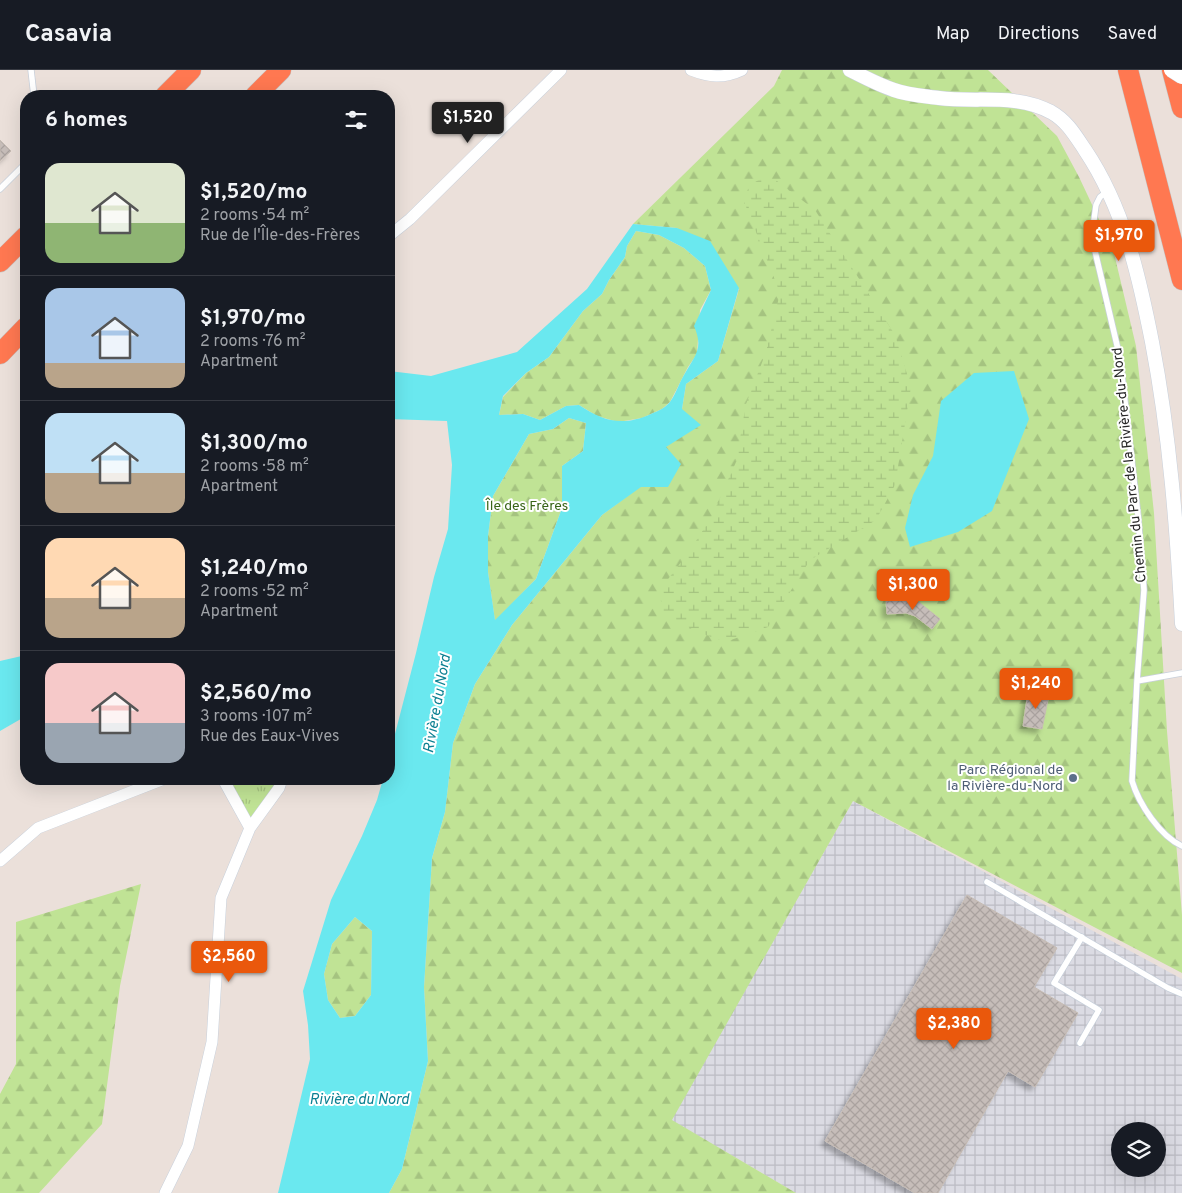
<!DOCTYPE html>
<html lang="en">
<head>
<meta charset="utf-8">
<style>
	:root { --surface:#171b24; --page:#242831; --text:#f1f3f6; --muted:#9ea1a6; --line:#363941; --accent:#ea580c }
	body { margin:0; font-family:Overpass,sans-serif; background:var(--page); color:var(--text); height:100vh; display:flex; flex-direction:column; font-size:19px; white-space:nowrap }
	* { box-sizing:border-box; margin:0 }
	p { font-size:16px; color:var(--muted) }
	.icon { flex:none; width:28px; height:28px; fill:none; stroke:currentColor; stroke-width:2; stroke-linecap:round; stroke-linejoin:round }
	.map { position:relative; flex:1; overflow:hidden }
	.panel { position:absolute; left:20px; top:20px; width:375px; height:695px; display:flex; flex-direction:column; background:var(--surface); border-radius:20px; box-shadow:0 5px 20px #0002 }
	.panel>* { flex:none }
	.controls { position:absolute; left:1111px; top:1052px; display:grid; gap:10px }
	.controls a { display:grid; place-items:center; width:55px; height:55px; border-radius:50%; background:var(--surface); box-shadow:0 5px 20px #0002; font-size:25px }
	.price { position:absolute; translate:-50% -42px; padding:0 11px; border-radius:5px; background:var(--accent); color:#fff; font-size:16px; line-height:32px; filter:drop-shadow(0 1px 2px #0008) }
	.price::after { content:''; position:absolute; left:50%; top:30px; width:15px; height:11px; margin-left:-8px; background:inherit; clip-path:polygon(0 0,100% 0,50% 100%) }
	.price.selected { background:#222; color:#fff }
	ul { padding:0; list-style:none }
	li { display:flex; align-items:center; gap:15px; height:125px; padding:0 25px }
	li+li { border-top:1px solid var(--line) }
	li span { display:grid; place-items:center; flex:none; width:140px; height:100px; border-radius:15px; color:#555 }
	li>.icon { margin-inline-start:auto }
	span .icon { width:60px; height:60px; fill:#fffc; stroke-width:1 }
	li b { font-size:21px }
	h2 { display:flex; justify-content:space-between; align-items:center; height:60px; padding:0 25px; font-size:21px }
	header { display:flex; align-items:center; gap:30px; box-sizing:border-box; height:70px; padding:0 25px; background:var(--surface); border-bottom:1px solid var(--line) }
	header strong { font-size:24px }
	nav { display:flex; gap:28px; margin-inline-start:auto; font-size:18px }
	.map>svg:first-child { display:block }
</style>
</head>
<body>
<header>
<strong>Casavia</strong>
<nav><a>Map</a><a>Directions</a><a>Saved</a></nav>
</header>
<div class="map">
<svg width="1182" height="1123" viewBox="0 0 1182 1123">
	<defs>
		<pattern id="industrial-grid" width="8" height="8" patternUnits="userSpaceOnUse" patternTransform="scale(1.25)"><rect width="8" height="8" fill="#dbdbe3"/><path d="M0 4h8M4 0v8" fill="none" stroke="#bcbcc3"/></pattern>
		<pattern id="grass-tufts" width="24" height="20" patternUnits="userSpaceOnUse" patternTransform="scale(1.25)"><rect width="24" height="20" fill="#c0e395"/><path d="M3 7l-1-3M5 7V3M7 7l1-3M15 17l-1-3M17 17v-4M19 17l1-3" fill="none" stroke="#a5c380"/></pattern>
		<pattern id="forest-firs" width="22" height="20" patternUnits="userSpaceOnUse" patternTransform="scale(1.25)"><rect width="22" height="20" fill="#c0e395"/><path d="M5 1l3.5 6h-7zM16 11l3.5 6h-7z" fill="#a5c380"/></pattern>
		<pattern id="wetland-marsh" width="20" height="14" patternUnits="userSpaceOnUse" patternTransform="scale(1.25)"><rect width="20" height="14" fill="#c0e395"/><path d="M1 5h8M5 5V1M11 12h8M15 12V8" fill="none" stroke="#a5c380"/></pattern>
		<pattern id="building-cross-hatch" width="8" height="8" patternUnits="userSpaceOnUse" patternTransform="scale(1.25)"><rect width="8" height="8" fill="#c6bdb9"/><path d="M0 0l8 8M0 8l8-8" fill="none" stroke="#aaa29f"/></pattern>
		<filter id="shadow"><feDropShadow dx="-4.5" dy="4.5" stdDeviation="2.5" flood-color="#0004"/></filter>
	</defs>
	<rect width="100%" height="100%" fill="#ebe0da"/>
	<path fill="url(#industrial-grid)" fill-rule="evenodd" d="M853,731L1182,909V1123H796L671,1050ZM1120,1061H1158V1099H1120Z"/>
	<path fill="url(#grass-tufts)" d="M223,709H282L250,758Z"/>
	<path fill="url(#forest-firs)" d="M782,0H988L1057,66L1079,107L1113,179L1136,276L1154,443L1167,661L1182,845V903L853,731L672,1050L796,1123H389L402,1099L428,991L424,917L432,788L445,742L453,673L475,614L512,555L602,445L641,416L666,377L682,339L686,314L718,291L739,219L677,158L633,154L774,16Z
		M636,161L659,165L684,178L705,196L711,220L700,240L697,284L688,297L670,332L662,339L642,348L618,352L597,346L579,335L566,336L540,350L523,344L499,345L503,327L526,303L549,287L583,241L602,224L609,210L625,187L627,176Z
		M569,348L586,353L583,381L562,396V438L536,509L495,551L488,502V466L493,426L529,364L553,359Z
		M141,814L120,916L102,1054L39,1123H0V1024L16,994V852Z
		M355,847L372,861L371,925L355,946L340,948L328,930L324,904L332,874Z"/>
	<path fill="url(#wetland-marsh)" d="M762,108L777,111L815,140L895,265L911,317L895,415L876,450L810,490L768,557L725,572L695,561L663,542L659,521L688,483L711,448L736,392L746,334L766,282L780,223L743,129L750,115Z"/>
	<path fill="#6ae8ef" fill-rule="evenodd" d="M633,154L677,158L710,171L739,218L718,291L686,314L682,339L701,355L666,377L681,394L668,417H641L602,445L512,555L475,614L453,673L445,742L432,788L424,917L428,991L402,1099L389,1123H278L310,989L308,955L303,921L331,830L362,766L377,730L383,709H389V687L416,583L434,507L448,459L452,395L447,351L389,349V301L431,306L517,282L587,219ZM636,161L659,165L684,178L705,196L711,220L694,256C704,279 695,285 684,305C679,313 676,324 670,332C665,338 658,341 651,344C622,357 603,351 579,335L566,336L540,350L523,344L499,345L503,326L526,303L549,287L583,241L602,224L609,210L625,187L627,176ZM569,348L586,353L583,381L562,396V438L536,509L495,550L488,502V466L493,426L529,364L553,359ZM355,847L372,861L371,925L355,946L340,948L328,930L324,904L332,874Z
		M1014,301L1029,349L992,441L958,462L910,477L905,458L913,425L933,386L941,331L974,303Z
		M26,585V646L0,661V591Z"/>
	<path fill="url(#building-cross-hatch)" stroke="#c6bcb4" filter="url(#shadow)" d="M0,70L11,81L0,91Z
		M915,529L940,549L932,559L915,546L906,543L887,544L886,531Z
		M1028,622L1049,625L1042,659L1023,656Z
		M967,825L1057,878L1034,917L1078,943L1035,1017L1008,1001L938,1123H915L825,1071Z"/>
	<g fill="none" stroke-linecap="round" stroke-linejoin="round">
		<g stroke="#c8d0db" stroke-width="7">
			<path id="service" d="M31,0L34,26
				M0,119L26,93
				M1108,121L1100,127L1096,135L1094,150L1095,181L1120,288L1138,445L1144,520L1137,611L1132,711C1139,734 1160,766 1182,776
				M1137,611L1182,603
				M987,812L1168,918L1182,924
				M1080,973L1099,940L1054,913L1082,867"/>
		</g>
		<g stroke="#c8d0db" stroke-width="12">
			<path id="minor" d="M691,0C709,7 723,9 742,0
				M389,166L410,149L561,0
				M250,758L279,718L282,709
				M0,791L38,758L164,709
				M165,1123L188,1076L212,972L221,828L250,758L223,709"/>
		</g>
		<g stroke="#c8d0db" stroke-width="15">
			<path id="tertiary" d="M850,0C864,7 879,15 894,20C908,25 925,26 939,28C977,33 1015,23 1051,42C1067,51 1075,65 1085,80C1124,138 1139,206 1152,272C1170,366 1177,460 1182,554"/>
		</g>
		<g stroke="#c3c3c3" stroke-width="21">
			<path id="motorway" d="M1128,0L1182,210
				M1172,0L1182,38
				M165,26L191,0
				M255,26L281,0
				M0,192L26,166
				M0,284L26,257"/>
		</g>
		<use href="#service" stroke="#fff" stroke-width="5.5"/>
		<use href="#minor" stroke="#fff" stroke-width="11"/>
		<use href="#tertiary" stroke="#fff" stroke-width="14"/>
		<use href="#motorway" stroke="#ff7851" stroke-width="20"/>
		<g stroke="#c8d0db" stroke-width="15" stroke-linecap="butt">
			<path id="tertiary-bridge" d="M1171,0L1182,7"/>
		</g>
		<use href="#tertiary-bridge" stroke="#fff" stroke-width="14"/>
	</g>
	<circle fill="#5c6f8a" stroke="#fff" stroke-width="2" cx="1073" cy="708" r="5"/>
	<g text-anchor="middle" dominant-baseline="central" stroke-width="4" stroke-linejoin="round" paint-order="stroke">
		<g font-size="14" fill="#282828" stroke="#fff">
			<text transform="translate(1130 395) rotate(-96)">Chemin du Parc de la Rivière-du-Nord</text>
		</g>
		<g font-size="14" fill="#396518" stroke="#fff">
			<text x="527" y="436">Île des Frères</text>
		</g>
		<g font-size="14" fill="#4e5e75" stroke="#fff" text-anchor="end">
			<text x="1063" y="700">Parc Régional de<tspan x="1063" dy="16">la Rivière-du-Nord</tspan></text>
		</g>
		<g font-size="15" font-style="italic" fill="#0c8092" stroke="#fff">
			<text transform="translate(438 634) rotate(-80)">Rivière du Nord</text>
			<text x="359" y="1030">Rivière du Nord</text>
		</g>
	</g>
</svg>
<div class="controls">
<a><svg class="icon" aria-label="layers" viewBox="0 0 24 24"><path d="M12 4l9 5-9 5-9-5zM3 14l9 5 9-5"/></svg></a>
</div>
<b class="price selected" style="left:468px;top:74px">$1,520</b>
<b class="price" style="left:1119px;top:192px">$1,970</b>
<b class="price" style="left:913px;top:541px">$1,300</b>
<b class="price" style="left:1036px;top:640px">$1,240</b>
<b class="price" style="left:229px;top:913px">$2,560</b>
<b class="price" style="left:954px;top:980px">$2,380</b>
<section class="panel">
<h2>6 homes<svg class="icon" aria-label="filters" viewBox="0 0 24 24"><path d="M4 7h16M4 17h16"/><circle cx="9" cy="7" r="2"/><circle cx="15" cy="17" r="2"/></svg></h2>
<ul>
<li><span style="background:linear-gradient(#dfe7d0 60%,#8fb573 0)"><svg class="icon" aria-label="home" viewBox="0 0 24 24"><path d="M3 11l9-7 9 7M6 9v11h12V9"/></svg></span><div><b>$1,520/mo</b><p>2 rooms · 54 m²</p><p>Rue de l'Île-des-Frères</p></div></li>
<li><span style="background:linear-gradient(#a9c7e8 75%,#b9a48a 0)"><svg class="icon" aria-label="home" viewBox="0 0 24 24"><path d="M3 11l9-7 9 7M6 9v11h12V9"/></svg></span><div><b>$1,970/mo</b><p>2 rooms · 76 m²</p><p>Apartment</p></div></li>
<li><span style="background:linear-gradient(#bfe0f5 60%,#b9a48a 0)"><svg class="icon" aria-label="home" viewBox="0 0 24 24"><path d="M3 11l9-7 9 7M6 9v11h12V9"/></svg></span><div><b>$1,300/mo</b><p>2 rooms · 58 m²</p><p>Apartment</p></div></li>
<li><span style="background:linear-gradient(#ffd9b3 60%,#b9a48a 0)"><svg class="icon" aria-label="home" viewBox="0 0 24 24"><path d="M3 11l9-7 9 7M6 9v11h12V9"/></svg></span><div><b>$1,240/mo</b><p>2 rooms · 52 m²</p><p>Apartment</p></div></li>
<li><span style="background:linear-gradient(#f6c9c9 60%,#9aa5b1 0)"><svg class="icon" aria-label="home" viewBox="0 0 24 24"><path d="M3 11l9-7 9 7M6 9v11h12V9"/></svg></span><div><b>$2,560/mo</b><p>3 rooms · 107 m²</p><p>Rue des Eaux-Vives</p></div></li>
</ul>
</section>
</div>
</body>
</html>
